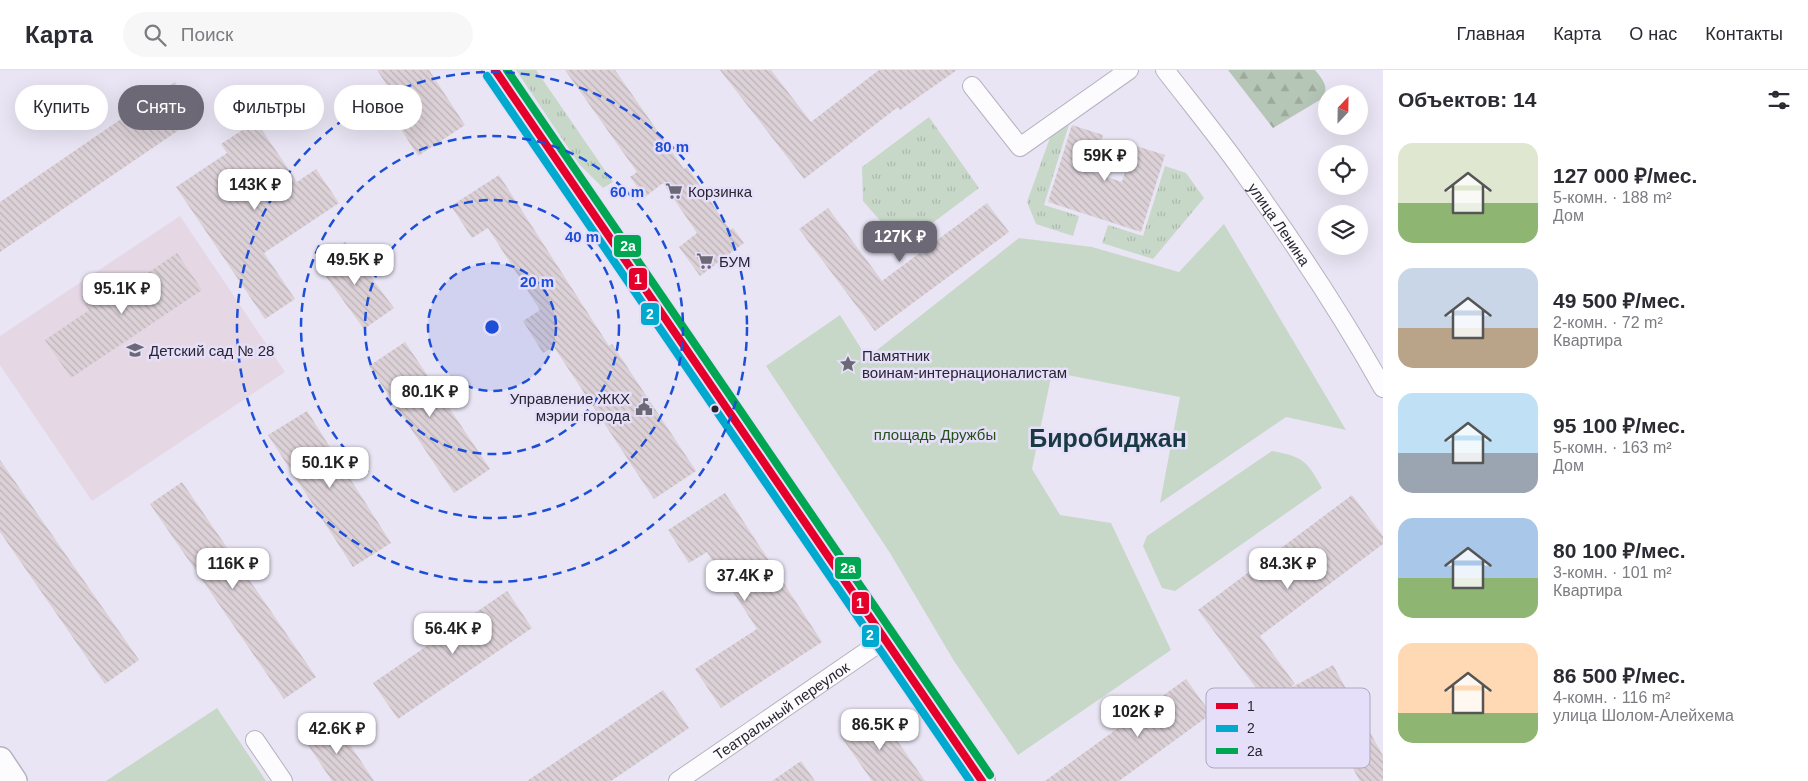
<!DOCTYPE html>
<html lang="ru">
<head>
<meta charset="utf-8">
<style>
	:root { --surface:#fff; --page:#f7f7f7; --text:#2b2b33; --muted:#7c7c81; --line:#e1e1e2; --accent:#6c6875 }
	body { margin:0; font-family:Helvetica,sans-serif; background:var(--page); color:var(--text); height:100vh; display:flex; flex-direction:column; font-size:19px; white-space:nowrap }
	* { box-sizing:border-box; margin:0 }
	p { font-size:16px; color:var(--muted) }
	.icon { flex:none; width:28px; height:28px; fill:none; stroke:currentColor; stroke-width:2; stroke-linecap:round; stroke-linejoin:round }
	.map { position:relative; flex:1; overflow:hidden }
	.sheet { display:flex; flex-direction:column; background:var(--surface); width:425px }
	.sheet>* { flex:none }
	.hud { position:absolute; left:15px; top:15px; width:475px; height:45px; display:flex; gap:10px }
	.needle { width:32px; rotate:22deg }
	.tools { position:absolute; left:1318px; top:15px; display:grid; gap:10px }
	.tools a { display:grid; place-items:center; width:50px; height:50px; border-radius:50%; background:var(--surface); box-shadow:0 5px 20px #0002; font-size:25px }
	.price { position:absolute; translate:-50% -42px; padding:0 11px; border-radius:10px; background:#fff; color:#222; font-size:16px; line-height:32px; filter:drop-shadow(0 1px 2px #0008) }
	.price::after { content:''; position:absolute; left:50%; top:30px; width:15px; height:11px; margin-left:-8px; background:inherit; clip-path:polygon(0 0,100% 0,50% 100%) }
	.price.on { background:var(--accent); color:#fff }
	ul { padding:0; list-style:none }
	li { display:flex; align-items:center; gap:15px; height:125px; padding:0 15px }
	li span { display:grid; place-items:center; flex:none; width:140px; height:100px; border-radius:15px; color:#555 }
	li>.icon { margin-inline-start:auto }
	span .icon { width:60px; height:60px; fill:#fffc; stroke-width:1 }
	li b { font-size:21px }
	h2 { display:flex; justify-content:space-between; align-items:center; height:60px; padding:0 15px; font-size:21px }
	.tag { padding:0 18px; border-radius:22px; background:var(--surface); box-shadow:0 5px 20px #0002; font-size:18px; line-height:45px }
	.tag.on { background:var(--accent); color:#fff }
	header { display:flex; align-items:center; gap:30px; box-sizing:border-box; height:70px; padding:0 25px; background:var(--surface); border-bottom:1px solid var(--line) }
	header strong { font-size:24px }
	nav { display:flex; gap:28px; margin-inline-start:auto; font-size:18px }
	.search { width:350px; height:45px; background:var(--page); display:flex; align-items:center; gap:12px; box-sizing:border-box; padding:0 18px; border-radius:28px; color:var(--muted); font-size:19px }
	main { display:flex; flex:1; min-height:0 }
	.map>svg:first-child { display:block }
</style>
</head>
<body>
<header>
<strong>Карта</strong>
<div class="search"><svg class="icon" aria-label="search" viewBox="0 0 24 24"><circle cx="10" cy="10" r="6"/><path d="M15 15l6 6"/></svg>Поиск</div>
<nav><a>Главная</a><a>Карта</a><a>О нас</a><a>Контакты</a></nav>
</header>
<main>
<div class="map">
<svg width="1383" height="711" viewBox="0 0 1383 711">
	<defs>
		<pattern id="grass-tufts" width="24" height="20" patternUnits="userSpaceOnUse" patternTransform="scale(1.25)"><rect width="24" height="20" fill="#c7d8c9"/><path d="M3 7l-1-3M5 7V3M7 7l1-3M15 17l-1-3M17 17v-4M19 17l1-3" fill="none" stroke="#abb9ad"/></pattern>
		<pattern id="forest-firs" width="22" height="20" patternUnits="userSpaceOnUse" patternTransform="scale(1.25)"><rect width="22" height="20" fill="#b5c5b6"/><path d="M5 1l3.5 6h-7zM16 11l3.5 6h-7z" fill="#9ca99d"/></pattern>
		<pattern id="building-back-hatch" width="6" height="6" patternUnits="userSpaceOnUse" patternTransform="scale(1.25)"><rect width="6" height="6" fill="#dbd1d7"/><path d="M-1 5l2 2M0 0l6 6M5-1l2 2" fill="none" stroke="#bcb3b9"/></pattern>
	</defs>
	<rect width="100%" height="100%" fill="#e9e5f4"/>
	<path fill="#e5d7e4" d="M180,146L285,302L92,431L0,295V266Z"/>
	<path fill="url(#grass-tufts)" d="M516,0H536L613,112L603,118L579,94Z
		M929,47L979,118L902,176L863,131L862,97Z
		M1070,51L1044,135L1079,146L1073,166L1036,154L1027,132L1052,62Z
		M1165,96L1186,103L1204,128L1153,189L1102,173L1108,155L1143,166Z"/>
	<path fill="url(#forest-firs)" d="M1228,0H1315C1323,10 1329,16 1323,28L1273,58Z"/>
	<path fill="#c7d8c9" d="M1224,154L1346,360L1286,347L1160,433L1180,327L1052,302L1032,399L1060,445L1111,453L1171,580L1018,685L954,591L890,483L766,296L840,245L867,288L1019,168L1092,177L1179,202Z
		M1272,381C1304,387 1307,391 1322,418L1175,521L1162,518L1143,476L1147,466Z
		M217,638L266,711H106Z"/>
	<path fill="url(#building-back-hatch)" d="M377,0H429L465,55L418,86L399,56L409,49Z
		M565,0H615L684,99L687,97L730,160L733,158L744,173L700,206L679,177L697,163L663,113L645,127L630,107L637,102Z
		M720,0H771L811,52L879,0H957L900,40L898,37L804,109Z
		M175,12L198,47L0,182V132Z
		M256,51L297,112L316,99L339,133L264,183L295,229L265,249L176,117L227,83L221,74Z
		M1072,55L1103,65L1091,102L1122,112L1133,75L1165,85L1141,162L1048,132Z
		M499,105L609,276L612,274L696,401L654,429L554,277L543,283L523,251L540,240L488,158L472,168L451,136Z
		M987,133L1009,162L875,261L799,159L828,138L882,211Z
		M345,172L394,238L364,259L316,193Z
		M177,183L202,220L71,308L45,270L89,240L85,234L122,209L127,217Z
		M405,272L490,399L454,423L369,296Z
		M307,341L391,473L353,497L268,365Z
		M0,390L139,590L105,614L0,462Z
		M182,412L316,607L284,629L150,434Z
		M725,423L822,572L721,638L695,599L757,559L707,482L689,493L668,460Z
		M1352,425L1383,466V474L1260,566L1295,614L1268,634L1198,540Z
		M507,521L532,558L398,649L373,613Z
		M1333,595L1383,686V711H1360L1325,648L1307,657L1287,620Z
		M1186,609L1211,644L1119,711H1045Z
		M663,620L689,658L611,711H527Z
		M876,640L925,711H872L840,665Z
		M333,649L374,711H332L304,669Z
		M801,691L815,711H772Z"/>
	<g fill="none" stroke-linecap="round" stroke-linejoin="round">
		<g stroke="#b6b3c0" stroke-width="20">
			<g id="street">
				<path id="s1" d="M1165,0C1192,35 1221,70 1246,106C1295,174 1342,245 1383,318"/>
				<path d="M972,16L1020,77L1129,0"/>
				<path d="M255,670L283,711"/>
				<path id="s2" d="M678,711L885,569"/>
			</g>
		</g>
		<g stroke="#b6b3c0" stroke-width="28">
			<path id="secondary" d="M495,0L982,711
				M0,690L14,711"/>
		</g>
		<use href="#street" stroke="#fcfbfd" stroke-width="18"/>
		<use href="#secondary" stroke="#fcfbfd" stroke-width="25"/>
		<g stroke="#e6dffa" stroke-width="11">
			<path id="bus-1" d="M495,0L982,711"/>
		</g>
		<g stroke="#e6dffa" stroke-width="11">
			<path id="bus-2" d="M487,6L970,711"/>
		</g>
		<g stroke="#e6dffa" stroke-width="11">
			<path id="bus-3" d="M507,0L990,705"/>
		</g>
		<use href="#bus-1" stroke="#e4002b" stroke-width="8"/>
		<use href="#bus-2" stroke="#00a9ce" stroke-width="8"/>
		<use href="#bus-3" stroke="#00a651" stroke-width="8"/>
	</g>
	<circle cx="492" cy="257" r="64" fill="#1d4ed8" fill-opacity=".12"/>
	<g fill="none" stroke="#1d4ed8" stroke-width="2.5" stroke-dasharray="9 6">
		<circle cx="492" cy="257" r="64"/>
		<circle cx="492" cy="257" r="127"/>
		<circle cx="492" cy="257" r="191"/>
		<circle cx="492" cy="257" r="255"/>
	</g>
	<defs>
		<g id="supermarket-bare" transform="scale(1.35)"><path d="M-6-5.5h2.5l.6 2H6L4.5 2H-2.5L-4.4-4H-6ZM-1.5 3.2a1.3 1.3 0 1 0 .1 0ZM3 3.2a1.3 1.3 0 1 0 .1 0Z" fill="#6c6875" stroke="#e6dffa" stroke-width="2.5" paint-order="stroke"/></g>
		<g id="school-bare" transform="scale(1.35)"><path d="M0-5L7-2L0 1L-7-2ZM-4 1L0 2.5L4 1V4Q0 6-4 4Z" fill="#6c6875" stroke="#e6dffa" stroke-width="2.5" paint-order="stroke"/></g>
		<g id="sight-bare" transform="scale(1.35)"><path d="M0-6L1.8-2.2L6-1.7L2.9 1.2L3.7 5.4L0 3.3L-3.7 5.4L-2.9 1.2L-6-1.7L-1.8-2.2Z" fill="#6c6875" stroke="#e6dffa" stroke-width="2.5" paint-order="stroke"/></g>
		<g id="civic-bare" transform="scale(1.35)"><path d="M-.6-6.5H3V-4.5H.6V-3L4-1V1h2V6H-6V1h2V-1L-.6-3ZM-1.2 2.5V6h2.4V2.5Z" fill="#6c6875" stroke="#e6dffa" stroke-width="2.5" paint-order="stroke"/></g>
	</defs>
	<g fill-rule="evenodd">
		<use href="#supermarket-bare" x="674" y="121"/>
		<use href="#supermarket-bare" x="705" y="191"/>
		<use href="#school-bare" x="135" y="280"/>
		<use href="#sight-bare" x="848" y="294"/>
		<use href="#civic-bare" x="644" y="337"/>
	</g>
	<circle fill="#282531" stroke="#e6dffa" stroke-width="2" cx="715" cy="339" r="4.5"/>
	<g text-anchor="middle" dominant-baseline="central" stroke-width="5" stroke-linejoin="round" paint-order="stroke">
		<g font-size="15" fill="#282531" stroke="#e6dffa" text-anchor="start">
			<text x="688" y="121">Корзинка</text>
			<text x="719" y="191">БУМ</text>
			<text x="149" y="280">Детский сад № 28</text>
			<text x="862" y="285">Памятник<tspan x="862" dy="17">воинам-интернационалистам</tspan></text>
			<text x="630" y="328" text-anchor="end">Управление ЖКХ<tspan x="630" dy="17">мэрии города</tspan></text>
		</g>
		<g font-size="15" fill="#282531" stroke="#e6dffa">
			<text stroke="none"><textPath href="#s1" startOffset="192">улица Ленина</textPath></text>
			<text stroke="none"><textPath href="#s2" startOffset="125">Театральный переулок</textPath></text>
		</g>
		<g font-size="15" fill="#234f19" stroke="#e6dffa">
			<text x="935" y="364">площадь Дружбы</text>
		</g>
		<g font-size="25" font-weight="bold" fill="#1a3a41" stroke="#e6dffa">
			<text x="1108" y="368">Биробиджан</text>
		</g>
	</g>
	<rect x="1206" y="618" width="164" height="80" rx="8" fill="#e6dffa" stroke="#ada7be" stroke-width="1"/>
	<rect x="1216" y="633" width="22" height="6" fill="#e4002b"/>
	<rect x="1216" y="655" width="22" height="7" fill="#00a9ce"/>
	<rect x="1216" y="678" width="22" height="6" fill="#00a651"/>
	<g font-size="14" fill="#282531">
		<text x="1247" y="641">1</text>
		<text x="1247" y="663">2</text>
		<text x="1247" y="686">2а</text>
	</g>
	<circle cx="492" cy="257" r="8" fill="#1d4ed8" stroke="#e6dffa" stroke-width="2.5"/>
	<g font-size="15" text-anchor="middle" font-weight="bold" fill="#1d4ed8" stroke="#e6dffa" stroke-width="5" stroke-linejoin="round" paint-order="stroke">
		<text x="672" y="82">80 m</text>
		<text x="627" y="127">60 m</text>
		<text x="582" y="172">40 m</text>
		<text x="537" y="217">20 m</text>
	</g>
	<g stroke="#e6dffa" stroke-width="2">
		<rect x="613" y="164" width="29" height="24" rx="5" fill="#00a651"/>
		<rect x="628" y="197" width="20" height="24" rx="5" fill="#e4002b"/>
		<rect x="640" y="232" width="20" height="24" rx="5" fill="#00a9ce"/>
		<rect x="834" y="486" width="28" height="24" rx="5" fill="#00a651"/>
		<rect x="851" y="521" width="19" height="24" rx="5" fill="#e4002b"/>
		<rect x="861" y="554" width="19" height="24" rx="5" fill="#00a9ce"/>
	</g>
	<g font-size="14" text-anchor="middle" font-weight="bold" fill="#fff">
		<text x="628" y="181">2а</text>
		<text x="638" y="214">1</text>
		<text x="650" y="249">2</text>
		<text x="848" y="503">2а</text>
		<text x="860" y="538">1</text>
		<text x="870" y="570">2</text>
	</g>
</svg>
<div class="tools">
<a><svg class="needle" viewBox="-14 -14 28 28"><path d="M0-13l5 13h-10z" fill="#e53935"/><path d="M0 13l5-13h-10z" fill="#7c7c81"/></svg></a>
<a><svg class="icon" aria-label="locate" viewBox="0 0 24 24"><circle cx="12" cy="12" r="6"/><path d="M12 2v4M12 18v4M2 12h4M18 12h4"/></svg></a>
<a><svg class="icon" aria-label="layers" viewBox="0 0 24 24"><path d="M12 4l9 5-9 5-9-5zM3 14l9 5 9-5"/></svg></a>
</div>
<b class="price" style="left:1105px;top:112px">59K ₽</b>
<b class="price" style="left:255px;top:141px">143K ₽</b>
<b class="price on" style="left:900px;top:193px">127K ₽</b>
<b class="price" style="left:355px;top:216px">49.5K ₽</b>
<b class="price" style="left:122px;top:245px">95.1K ₽</b>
<b class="price" style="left:430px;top:348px">80.1K ₽</b>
<b class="price" style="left:330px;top:419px">50.1K ₽</b>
<b class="price" style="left:233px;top:520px">116K ₽</b>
<b class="price" style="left:1288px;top:520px">84.3K ₽</b>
<b class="price" style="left:745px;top:532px">37.4K ₽</b>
<b class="price" style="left:453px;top:585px">56.4K ₽</b>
<b class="price" style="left:1138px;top:668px">102K ₽</b>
<b class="price" style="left:880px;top:681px">86.5K ₽</b>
<b class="price" style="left:337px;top:685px">42.6K ₽</b>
<div class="hud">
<a class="tag">Купить</a>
<a class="tag on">Снять</a>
<a class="tag">Фильтры</a>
<a class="tag">Новое</a>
</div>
</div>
<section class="sheet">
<h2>Объектов: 14<svg class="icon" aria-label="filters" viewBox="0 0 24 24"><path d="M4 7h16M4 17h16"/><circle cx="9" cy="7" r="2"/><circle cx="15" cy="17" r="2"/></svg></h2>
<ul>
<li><span style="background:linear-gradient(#dfe7d0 60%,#8fb573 0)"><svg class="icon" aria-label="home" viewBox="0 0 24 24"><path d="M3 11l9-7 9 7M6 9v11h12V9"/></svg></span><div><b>127 000 ₽/мес.</b><p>5-комн. · 188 m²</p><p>Дом</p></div></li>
<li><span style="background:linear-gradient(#c9d6e8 60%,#b9a48a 0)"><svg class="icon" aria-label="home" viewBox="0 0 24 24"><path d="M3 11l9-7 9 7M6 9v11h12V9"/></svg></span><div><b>49 500 ₽/мес.</b><p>2-комн. · 72 m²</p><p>Квартира</p></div></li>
<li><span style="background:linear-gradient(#bfe0f5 60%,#9aa5b1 0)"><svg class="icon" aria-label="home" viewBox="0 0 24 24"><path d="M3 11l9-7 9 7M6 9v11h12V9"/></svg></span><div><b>95 100 ₽/мес.</b><p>5-комн. · 163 m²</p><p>Дом</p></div></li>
<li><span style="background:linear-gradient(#a9c7e8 60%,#8fb573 0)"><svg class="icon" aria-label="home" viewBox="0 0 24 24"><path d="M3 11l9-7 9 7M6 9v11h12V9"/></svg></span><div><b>80 100 ₽/мес.</b><p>3-комн. · 101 m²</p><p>Квартира</p></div></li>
<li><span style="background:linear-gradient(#ffd9b3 70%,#8fb573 0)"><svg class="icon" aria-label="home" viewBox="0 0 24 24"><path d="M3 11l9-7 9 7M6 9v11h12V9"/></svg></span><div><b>86 500 ₽/мес.</b><p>4-комн. · 116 m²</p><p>улица Шолом-Алейхема</p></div></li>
</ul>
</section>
</main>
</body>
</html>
